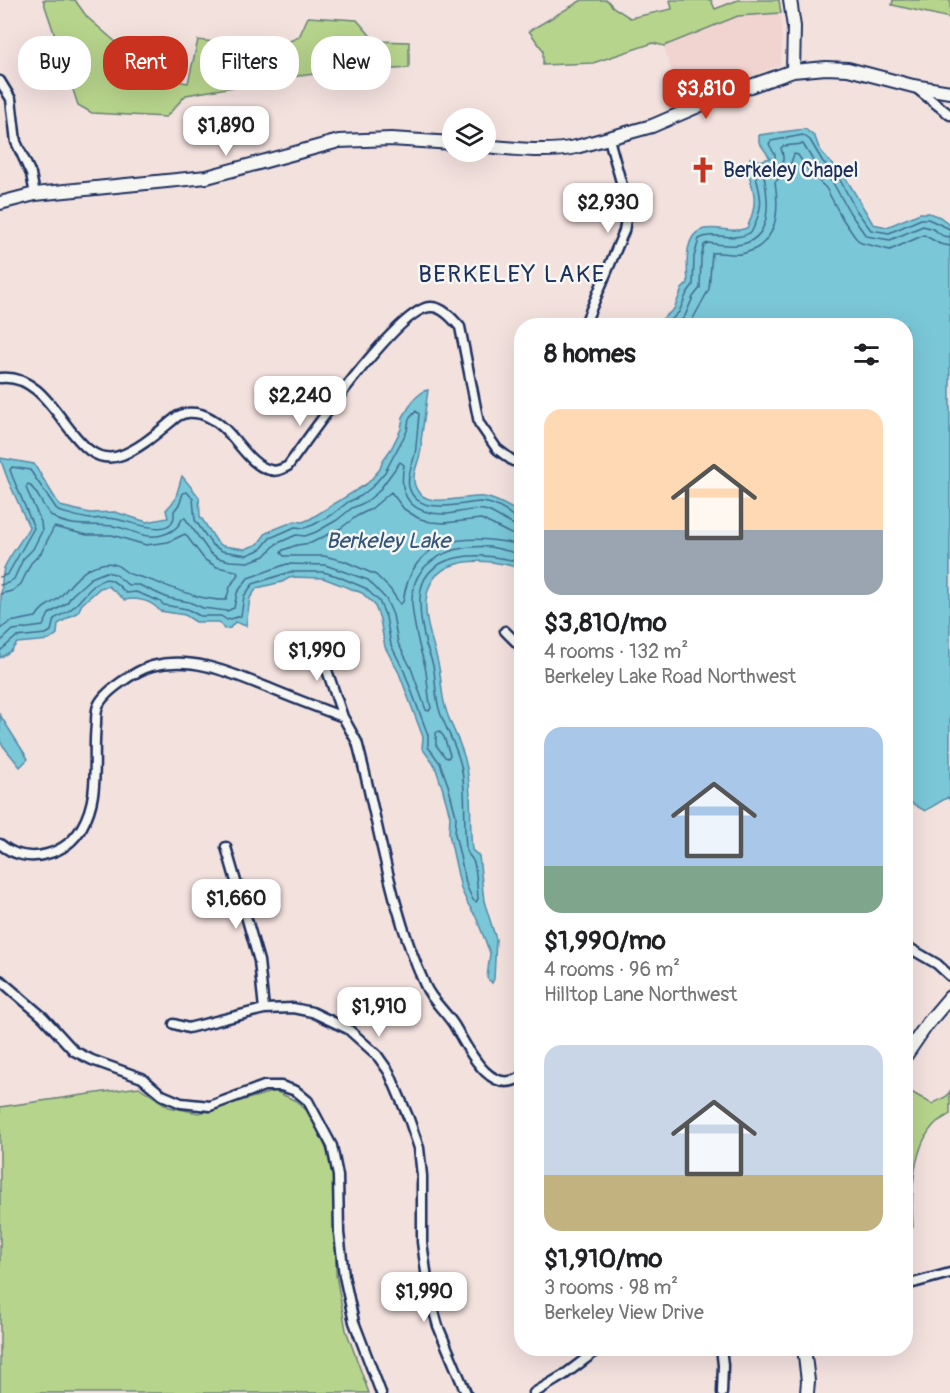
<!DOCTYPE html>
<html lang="en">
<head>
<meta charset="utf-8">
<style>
	:root { --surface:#fff; --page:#f6f6f6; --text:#202124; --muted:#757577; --accent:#c8321e }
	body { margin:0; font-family:Pangolin,sans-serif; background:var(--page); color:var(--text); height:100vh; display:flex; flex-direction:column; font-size:22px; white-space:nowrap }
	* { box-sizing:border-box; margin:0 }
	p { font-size:20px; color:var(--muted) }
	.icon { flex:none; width:33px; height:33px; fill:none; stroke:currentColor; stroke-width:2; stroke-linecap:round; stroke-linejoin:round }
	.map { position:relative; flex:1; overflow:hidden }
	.details { position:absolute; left:514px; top:318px; width:399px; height:1038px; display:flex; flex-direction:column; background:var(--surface); border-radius:24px; box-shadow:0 6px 24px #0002 }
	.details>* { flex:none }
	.hud { position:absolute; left:18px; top:36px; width:406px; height:54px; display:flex; gap:12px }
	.fabs { position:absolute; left:442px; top:108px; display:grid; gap:12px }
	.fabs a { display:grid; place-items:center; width:54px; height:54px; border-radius:50%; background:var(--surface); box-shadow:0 6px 24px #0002; font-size:30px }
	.price { position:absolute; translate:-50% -51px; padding:0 14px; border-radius:12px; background:#fff; color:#222; font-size:20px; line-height:39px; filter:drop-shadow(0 2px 3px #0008) }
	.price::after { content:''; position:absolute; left:50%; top:36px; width:18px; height:14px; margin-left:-9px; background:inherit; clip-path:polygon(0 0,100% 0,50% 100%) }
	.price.active { background:var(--accent); color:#fff }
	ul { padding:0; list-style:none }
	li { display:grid; align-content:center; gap:12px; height:318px; padding:0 30px }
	li span { display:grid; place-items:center; height:186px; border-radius:18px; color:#555 }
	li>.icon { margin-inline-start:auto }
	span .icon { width:108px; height:108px; fill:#fffc; stroke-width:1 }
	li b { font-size:26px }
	h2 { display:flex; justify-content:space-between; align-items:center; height:72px; padding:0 30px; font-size:26px }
	.chip { padding:0 21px; border-radius:24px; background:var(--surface); box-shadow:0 6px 24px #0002; font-size:21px; line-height:54px }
	.chip.active { background:var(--accent); color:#fff }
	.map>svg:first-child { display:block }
</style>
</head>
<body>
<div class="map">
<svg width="950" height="1393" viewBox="0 0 950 1393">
	<rect width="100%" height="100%" fill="#f3e1de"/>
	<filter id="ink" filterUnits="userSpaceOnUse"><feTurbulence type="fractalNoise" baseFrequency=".0167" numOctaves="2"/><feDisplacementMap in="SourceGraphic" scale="12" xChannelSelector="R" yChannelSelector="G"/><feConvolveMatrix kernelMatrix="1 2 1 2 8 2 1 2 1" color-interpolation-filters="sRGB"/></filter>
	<g filter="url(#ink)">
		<path fill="#f1d3d0" d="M781,13L782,49L780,65L681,104L664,46L738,16Z"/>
		<path fill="#b7d48c" stroke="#698275" stroke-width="1.5" d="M43,0H75L87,17L141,64L165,79L188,83L198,40L248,46L267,51L299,37L308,17L357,20L375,41L409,42V68L304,75L186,95L166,117L92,113L78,105Z
			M582,0H607L613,7L630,18L672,9L670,0H711L715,9L738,0H779L781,13L738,16L664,46L653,43L593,63L543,65V50L529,31Z
			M893,0H950V18L892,5Z
			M139,1087L169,1107L199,1113L275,1091L296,1101L313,1116L327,1151L333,1177L335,1207L336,1275L346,1330L369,1393H0V1107Z
			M906,1089L932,1104L947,1096L950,1091V1114C946,1117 941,1119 937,1122C912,1144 911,1196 913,1227L906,1228Z"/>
		<path fill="#7ac7d8" stroke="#548aa7" stroke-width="1.5" d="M805,129L815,137L819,148L827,159L844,175L873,224L887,227L920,213H929L940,217L950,225V801L948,797L925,811L908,801L906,782V326L655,325L674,309L682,289L688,283C687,266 683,233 705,229C720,226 730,234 747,228C757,206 756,195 748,172L753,167L750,158H755L760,161L770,158L759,142V135Z
			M428,390L421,441C424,456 410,471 415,486C424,512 467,494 484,497C498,499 510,508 522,514V569C488,557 430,553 426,601C424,623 435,646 439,668C442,683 441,697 447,713C453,731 462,744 466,764C473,792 469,822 472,850L479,856L484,901L496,939L494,979L492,983L487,978L490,953L476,917L468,904L461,889L449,834L450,816L442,787L435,766L422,748L423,737L399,673L385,647L380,619L374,604L362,593L323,578L291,577L282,582L257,588L250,598L246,626L235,622L230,628L224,629L219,622H196L185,615L160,611C152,601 137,597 125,600L108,586L100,588L82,604L78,612L58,624L57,634L49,640L17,643L11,651L0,658C0,636 0,585 4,568C11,553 21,542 29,527L8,480L0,458L34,464L60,506L90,513L115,512L147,522L168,518L166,510L175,500L182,476L199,497L200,516L217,542L223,546L245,549L258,544L266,533L275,529L295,521L303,522L310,519L368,483L380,469L383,460L391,449L401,429L403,417L414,399L424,391Z
			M0,715L28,759L20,767L0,742Z"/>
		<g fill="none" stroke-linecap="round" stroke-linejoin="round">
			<path stroke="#416c8f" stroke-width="1.5" d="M665,326L679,312L687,293L693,285L694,257L699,239C715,230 736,244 752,231C764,206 762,199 755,173L759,168L771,165L775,161V155L769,144L771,141L803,135L810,140L823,162L839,178L856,210L871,230L889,233L921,219H928L950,229
				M676,326L685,316L693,297L700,288L701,258L704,245L708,243C717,244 728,246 737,245C773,241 769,202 764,176C777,168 788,168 781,148L783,146L803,144L817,167L833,183L850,213L866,236L890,240L923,226L933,229L943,236L950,237
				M689,326L709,289L712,253C721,252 731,255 740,254C777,247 780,213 775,182L788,171L794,154L798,155L810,173L826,188L842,218L855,237L861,243L890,250L924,235L940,244L950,246
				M522,536L511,534L481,519L444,523L430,522L418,518L404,509L391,492L371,509L357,516L341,528L311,543L297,545L283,550L281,553L284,556H324L344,561L376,575L390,589L400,604L403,602C412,534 467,533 522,545
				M0,577L8,574L34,528L13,478L10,470L12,467L30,470L58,511C69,514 80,518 91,519C99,519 107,517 115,519C130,521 177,542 174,511L180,503L183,493L187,492L193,499L195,520L212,545L222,551L247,555L261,549L270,538L277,535L295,527L304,528L313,525L333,514L348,502L361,496L372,487L385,472L407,431L409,419L416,411L419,414C418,425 417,436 416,446C416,459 406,473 409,487C417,517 460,503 480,502C493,502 508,512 517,519L522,520
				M0,585L8,583L14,579L23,559L33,549L42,531L41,522L26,488L28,484C39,491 42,509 53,517C70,528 93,524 112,526C122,527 132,532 143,535C157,539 177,533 182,519L185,518L210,553L218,558L230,561L248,562L265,556L276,544L296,535L305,536L316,532L337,520L352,508L366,502L378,492L400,462L404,465C397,498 413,515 447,514C458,513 473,508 484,510C498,513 508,526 522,527
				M0,594L12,591L21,584L31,563L41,553L54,527L87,535H112L146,545L168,542L185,534L205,560L217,567L236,571L238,574L230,587L226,600C195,601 163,582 133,575C125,574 121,565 113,564C106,562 97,565 90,568C78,574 69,587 60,597C51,605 43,605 36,617L10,622L0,629
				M0,642L13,630L43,626L49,614L67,603L72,595L91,578L106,572L115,574L128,585H139L168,598L189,602L203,608L227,611L234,608L237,593L248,578L287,564L325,565L368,580L386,599L393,615L398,643L411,668L426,710L429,711L431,708C428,695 428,685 426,672C425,663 421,654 419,645C416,632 413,617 412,604C410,560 453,544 490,547C501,549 512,552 522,555
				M0,651L16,637L46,634L51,631L54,619C59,616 66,613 71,609C80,603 97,574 111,580C117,583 122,589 126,593L136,592L159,601L164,605L187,609L200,616H221L227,620L241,616L244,596L253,584L290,572H323L337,576L365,588L379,601L386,617L391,645L404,671L428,735V747L440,763L448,785L456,816L455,834L467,887L473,900L476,902L478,899C477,887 477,874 474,863C472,856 466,855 466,847C463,820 467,793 461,766C457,747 448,733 441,715C435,700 436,686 434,671C433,662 429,653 426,645C423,632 420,617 420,604C417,548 485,551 522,563
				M439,731L444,737L450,755L448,758L445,757L436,745V733Z"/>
			<g stroke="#1b2f5e" stroke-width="13">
				<path id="street" d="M0,81L11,99L16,142L31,174L35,194
					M916,88L950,115
					M584,326L624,231L628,207L609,139
					M0,378C58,371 71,475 122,455C143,447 160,430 178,416C186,412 192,412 201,414C233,424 244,464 270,470C277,472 282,469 288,466C309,437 398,308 430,307C442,306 453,319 460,327L479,423L497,449L513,461H522
					M505,631L522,648
					M316,638L343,717
					M0,844C13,855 30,859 47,854C62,850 74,841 82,827C101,794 92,760 96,724C96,719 96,711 98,706C104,691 137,670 152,666C194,655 233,674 271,689C295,699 319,708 343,717L357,742C379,823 390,909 425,985C432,1002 449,1014 457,1030C469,1051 492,1098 522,1076
					M226,847L259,961L264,1009
					M906,946L937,964L950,976
					M0,980L43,1017L74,1051L92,1060L142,1078L162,1095L181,1103L210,1106L264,1086H281L296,1091L308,1101L332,1146L338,1176L339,1233L344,1276L354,1322L381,1393
					M174,1024L188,1028L264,1009L293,1008L312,1012L348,1029L377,1055L389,1072L409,1119L419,1148L422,1176V1242L429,1294L438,1326L466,1393
					M906,1285L950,1273
					M721,1348L723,1365L722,1393
					M534,1393L564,1375L600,1348"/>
			</g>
			<g stroke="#1b2f5e" stroke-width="16">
				<path id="secondary" d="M790,0L794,27L793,71
					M486,146C515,149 547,153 576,147L652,126L717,98L793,71L826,68L848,69L913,86L950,92
					M0,203L35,194L207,177L339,141L391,139L453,143
					M906,1055L928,1023L950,997
					M804,1348L808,1381L807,1393"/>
			</g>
			<use href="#street" stroke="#f6f6f2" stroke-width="8"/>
			<use href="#secondary" stroke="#f6f6f2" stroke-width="12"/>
		</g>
	</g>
	<defs>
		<g id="church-bare" transform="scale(2.07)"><path d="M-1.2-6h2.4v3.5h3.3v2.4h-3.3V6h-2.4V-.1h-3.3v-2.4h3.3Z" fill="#c8321e" stroke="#f6f6f2" stroke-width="2.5" paint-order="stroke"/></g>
	</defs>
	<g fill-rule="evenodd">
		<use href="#church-bare" x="703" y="170"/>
	</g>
	<g text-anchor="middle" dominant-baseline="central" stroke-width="5" stroke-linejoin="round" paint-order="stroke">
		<g font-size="21" fill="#1b2f5e" stroke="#f6f6f2" text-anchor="start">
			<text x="723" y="170">Berkeley Chapel</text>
		</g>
		<g font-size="22" font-style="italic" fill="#33557c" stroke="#f6f6f2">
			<text x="388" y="541">Berkeley Lake</text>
		</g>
		<g font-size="24" letter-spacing="1.5" fill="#1b2f5e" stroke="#f6f6f2">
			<text x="512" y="274">BERKELEY LAKE</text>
		</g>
	</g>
</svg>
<div class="fabs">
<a><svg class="icon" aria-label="layers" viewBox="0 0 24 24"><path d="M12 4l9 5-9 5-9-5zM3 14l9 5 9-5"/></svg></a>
</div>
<b class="price active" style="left:706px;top:120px">$3,810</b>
<b class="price" style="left:226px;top:157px">$1,890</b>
<b class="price" style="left:608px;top:234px">$2,930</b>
<b class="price" style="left:300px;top:427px">$2,240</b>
<b class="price" style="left:317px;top:682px">$1,990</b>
<b class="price" style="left:236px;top:930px">$1,660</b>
<b class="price" style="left:379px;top:1038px">$1,910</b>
<b class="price" style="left:424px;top:1323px">$1,990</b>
<div class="hud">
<a class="chip">Buy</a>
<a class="chip active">Rent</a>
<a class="chip">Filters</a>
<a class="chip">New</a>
</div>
<section class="details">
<h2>8 homes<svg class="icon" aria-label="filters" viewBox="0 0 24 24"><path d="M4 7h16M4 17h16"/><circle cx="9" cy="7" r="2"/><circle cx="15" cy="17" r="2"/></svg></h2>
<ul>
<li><span style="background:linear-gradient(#ffd9b3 65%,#9aa5b1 0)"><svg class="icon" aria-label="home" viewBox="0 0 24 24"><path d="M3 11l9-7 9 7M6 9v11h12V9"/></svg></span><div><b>$3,810/mo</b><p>4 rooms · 132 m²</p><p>Berkeley Lake Road Northwest</p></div></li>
<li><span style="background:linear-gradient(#a9c7e8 75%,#7fa58c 0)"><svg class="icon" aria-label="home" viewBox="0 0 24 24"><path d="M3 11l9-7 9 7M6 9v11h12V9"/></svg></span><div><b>$1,990/mo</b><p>4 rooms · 96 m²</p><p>Hilltop Lane Northwest</p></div></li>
<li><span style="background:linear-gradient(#c9d6e8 70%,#c2b280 0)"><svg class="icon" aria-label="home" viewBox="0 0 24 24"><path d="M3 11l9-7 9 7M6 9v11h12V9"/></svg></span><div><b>$1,910/mo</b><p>3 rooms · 98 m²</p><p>Berkeley View Drive</p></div></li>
</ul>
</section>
</div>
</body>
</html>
